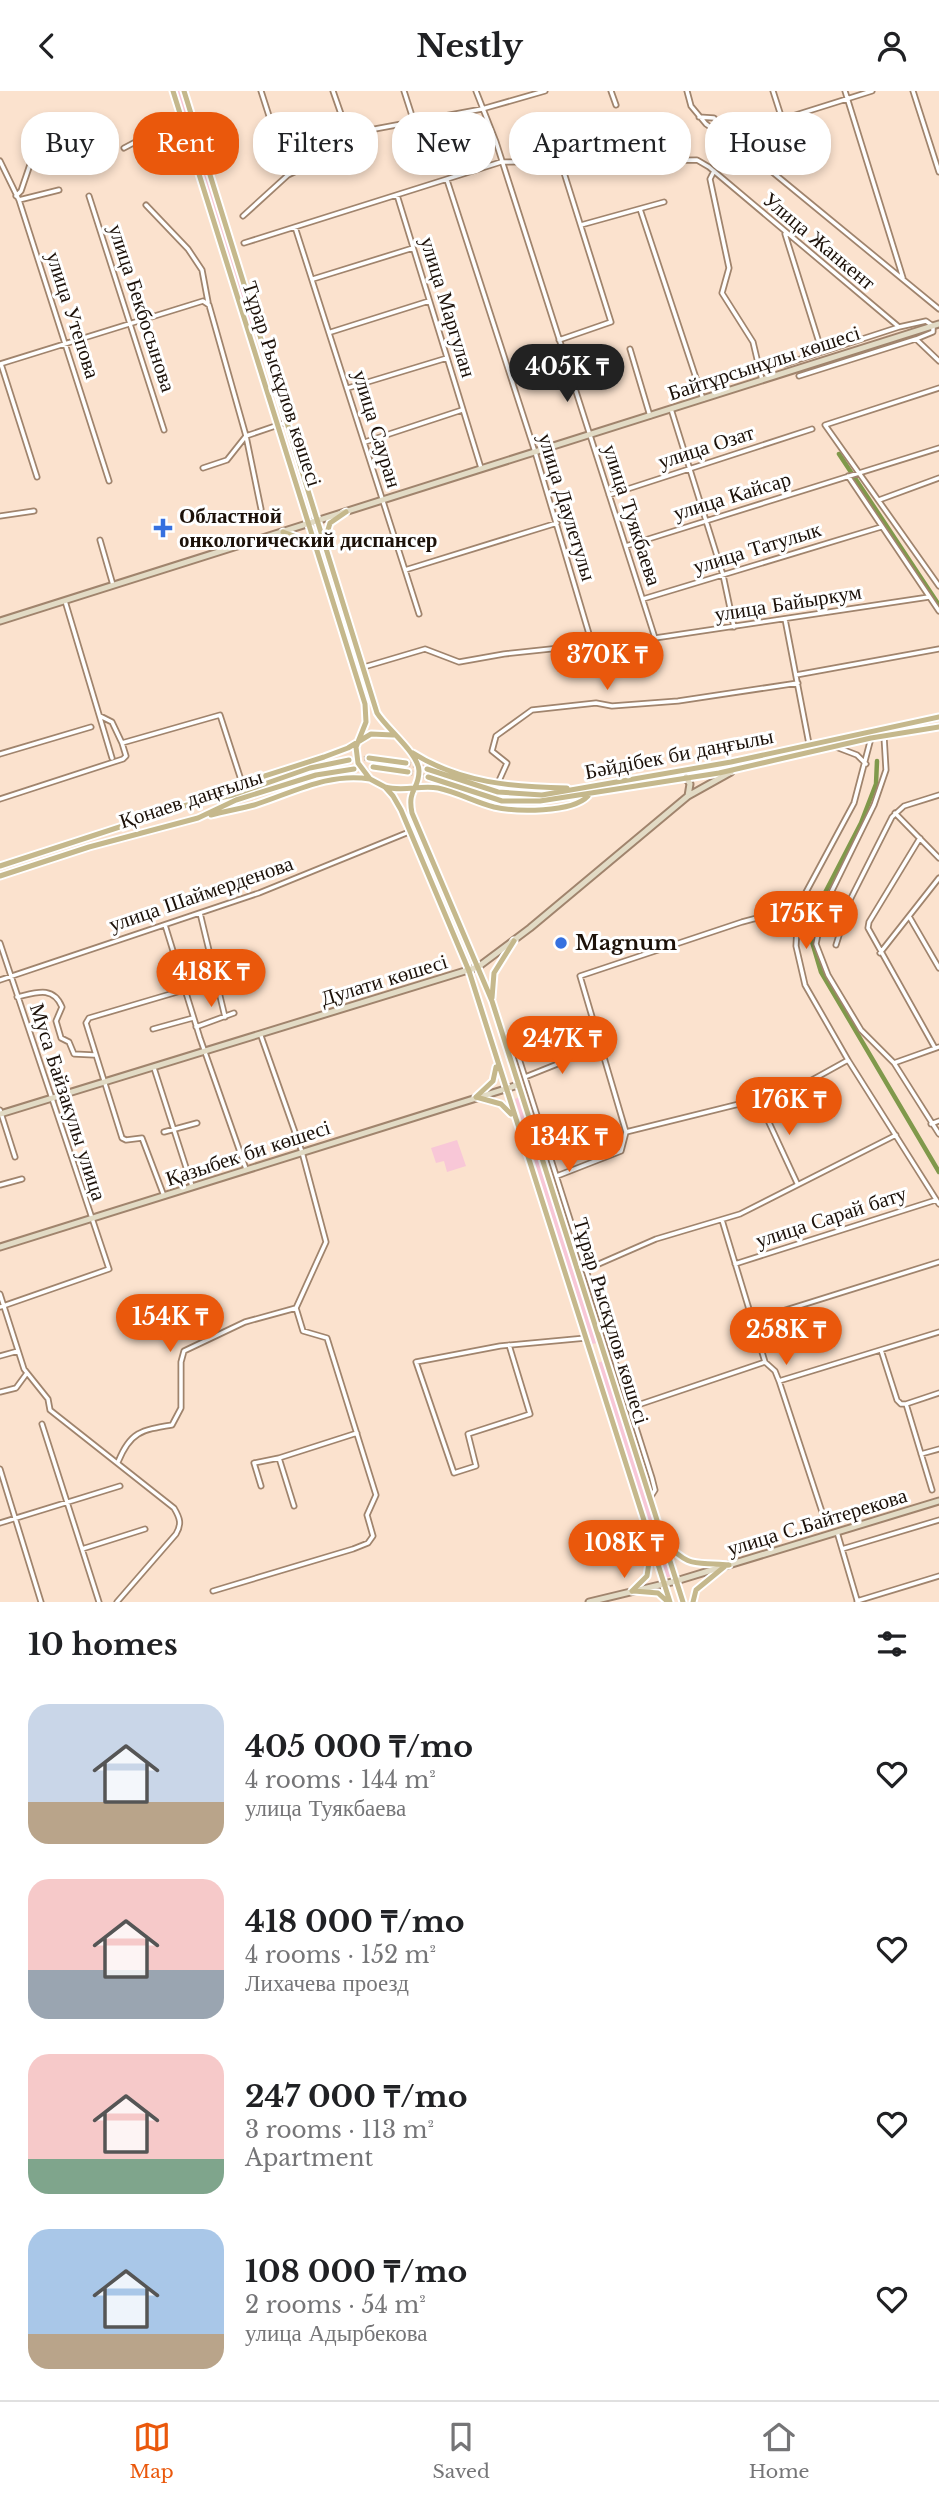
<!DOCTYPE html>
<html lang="en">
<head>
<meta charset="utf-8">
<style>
	:root { --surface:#fff; --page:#f6f6f6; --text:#202124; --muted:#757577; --line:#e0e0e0; --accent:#ea580c }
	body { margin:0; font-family:"Libre Baskerville",serif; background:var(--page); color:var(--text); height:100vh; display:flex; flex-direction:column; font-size:26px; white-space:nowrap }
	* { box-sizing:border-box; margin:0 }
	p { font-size:23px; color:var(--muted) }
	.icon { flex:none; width:38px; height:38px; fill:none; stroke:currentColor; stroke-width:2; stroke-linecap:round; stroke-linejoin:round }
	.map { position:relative; height:1511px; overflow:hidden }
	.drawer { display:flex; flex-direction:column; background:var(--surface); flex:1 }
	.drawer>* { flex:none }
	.hud { position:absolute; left:21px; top:21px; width:898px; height:63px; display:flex; gap:14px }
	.price { position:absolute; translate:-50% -60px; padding:0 16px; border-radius:24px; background:var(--accent); color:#fff; font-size:23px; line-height:46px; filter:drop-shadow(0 2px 4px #0008) }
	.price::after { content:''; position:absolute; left:50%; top:42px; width:21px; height:16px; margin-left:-10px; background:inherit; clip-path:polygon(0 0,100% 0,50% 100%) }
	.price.active { background:#222; color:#fff }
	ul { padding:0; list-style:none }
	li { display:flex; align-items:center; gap:21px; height:175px; padding:0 28px }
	li span { display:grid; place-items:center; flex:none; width:196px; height:140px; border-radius:21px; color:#555 }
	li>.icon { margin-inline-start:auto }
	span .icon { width:84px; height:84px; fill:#fffc; stroke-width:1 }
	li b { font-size:30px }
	h2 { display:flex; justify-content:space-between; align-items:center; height:84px; padding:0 28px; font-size:30px }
	.tag { padding:0 24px; border-radius:28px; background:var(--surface); box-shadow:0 4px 10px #0003; font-size:24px; line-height:63px }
	.tag.active { background:var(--accent); color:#fff }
	header { display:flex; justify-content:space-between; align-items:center; height:91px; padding:0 28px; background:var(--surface); font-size:32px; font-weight:800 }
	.dock { display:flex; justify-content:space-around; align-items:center; height:98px; border-top:2px solid var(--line); background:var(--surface); font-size:19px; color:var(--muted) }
	.dock a { display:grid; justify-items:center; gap:4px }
	.dock .active { color:var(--accent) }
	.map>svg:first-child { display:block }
</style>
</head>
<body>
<header><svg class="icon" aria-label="back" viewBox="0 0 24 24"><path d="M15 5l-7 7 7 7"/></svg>Nestly<svg class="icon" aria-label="person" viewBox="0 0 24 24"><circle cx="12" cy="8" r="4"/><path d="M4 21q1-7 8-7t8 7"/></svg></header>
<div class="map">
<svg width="939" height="1511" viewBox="0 0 939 1511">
	<rect width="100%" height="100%" fill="#fbe2ce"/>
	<path fill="#f8c7d7" d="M175,0H180L253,234L249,235Z
		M519,1006L597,1252L592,1253L515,1008Z
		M457,1049L466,1075L447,1081L444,1070L436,1072L431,1057Z
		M603,1270L671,1485L666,1487L598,1272Z"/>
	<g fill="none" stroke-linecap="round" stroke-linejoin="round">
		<path stroke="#80994b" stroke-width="4.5" d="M839,363L939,514
			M877,670L876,693L861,732L813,825L810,844L821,881L939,1081"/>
		<path stroke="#dac3b0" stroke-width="5" stroke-dasharray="5 2.5" stroke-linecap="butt" d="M349,669L369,667
			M406,672L427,678
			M408,681L428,686"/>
		<g stroke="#a0846d" stroke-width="7">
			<path id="street" d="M261,0L288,84
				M404,0L414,31
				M476,0L496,51L655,547
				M611,0L616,14
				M687,0L691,15L706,33L765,75L939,218
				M773,0L782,28
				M845,0L903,187
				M913,0L939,81
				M699,26L714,27L724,40L732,44L872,0
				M348,43L482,18L545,0
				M124,57L181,27
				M0,70L19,109L109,390
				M714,80L710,88L729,177L722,202L753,251L762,289
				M447,89L535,361L592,553
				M397,104L481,377
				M16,105L21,100L38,50
				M89,105L164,339
				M19,109L59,99
				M146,114L188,158L202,179L208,211
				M640,118L703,308
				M243,125L288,84L348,55V43L333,0
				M581,134L664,111
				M295,136L405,479L557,432
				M785,143L822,261
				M244,152L501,71L697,69L709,76L899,236L785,273
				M313,188L413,157
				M899,236L926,230L933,235V241L916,248
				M331,241L429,210
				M559,249L611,231L560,69
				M630,258L650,325
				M0,273L203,210L209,214L246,345L287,331
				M1,273L37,386
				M799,285L916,248L939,270
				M348,297L447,267
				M939,297L825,334L939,495
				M671,318L723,484L734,536
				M365,351L462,319
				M203,377L227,369L246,345L261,418
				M848,385L939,520
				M609,404L812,338
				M879,409L939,387
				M0,425L34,420
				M100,449L113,494
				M626,455L939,357
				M405,479L419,523
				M643,508L881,436
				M65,510L112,667
				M785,528L809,653
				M364,576L425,558L459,571L504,563L655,547L929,506
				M796,584L939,558
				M100,625L112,631L122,652L220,624L242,692
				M884,645L886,679L874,714L823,818L816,853L828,884L861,939L894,972L939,1043
				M871,647L854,712L798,816L796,855L805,894L848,969L939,1113
				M836,656L857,664L866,673
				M0,663L91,636
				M498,692L507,672L492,660L496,645L532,619L596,612L612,615L678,610L798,592
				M0,708L123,668L126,665L122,652
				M895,722L939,767
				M920,747L869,831L868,837L935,957
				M200,822L225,926
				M910,827L939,877
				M165,834L200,947L246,1078
				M0,852L109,1178L0,1216
				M836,854L850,809L892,726L904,715L939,704
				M880,862L939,787
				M0,889L259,802L409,741
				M17,906C35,902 53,894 62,916L56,930L61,947L69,951L74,963L94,964
				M196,936L234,922
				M153,938L193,927
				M505,946L515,955L652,1387L655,1399L650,1407
				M894,972L939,956
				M154,977L192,1095
				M525,986L560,972L557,959
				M759,1010L797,1092
				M0,1019L15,1066
				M931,1033L939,1030
				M164,1041L197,1032
				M626,1041L580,885L742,831L798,816
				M557,1085L621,1060L626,1041L792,1000L848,969
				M0,1094L22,1088
				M164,1105L142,1047L126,1049L122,1047L86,932L89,927L184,899
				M722,1129L765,1271L775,1280L779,1290L826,1433
				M735,1173L936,1109
				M585,1179L656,1148L740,1123L896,1044
				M0,1203L24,1278L48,1308L50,1319L174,1417C180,1427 182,1433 176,1443L117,1511
				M754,1229L939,1171
				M509,1254L530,1323L468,1343L476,1375L454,1382L416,1271L500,1255L586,1247
				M881,1259L897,1309L901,1313H906
				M0,1265L18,1260
				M779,1290L939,1241
				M0,1301L16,1297L27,1282
				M906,1313L932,1399
				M906,1313L939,1302
				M629,1317L765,1271
				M42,1333L99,1511
				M921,1363L939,1358
				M118,1371C130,1341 141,1339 172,1334L181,1317V1271L184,1260L245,1231L296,1217
				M0,1378L41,1511
				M261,1395L254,1372L279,1367
				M294,1415L279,1367L357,1342
				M0,1432L120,1395
				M837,1441L857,1509
				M82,1458L145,1438
				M842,1458L939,1429
				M213,1500L353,1458L368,1452L373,1445L367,1424L376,1404L327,1247L303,1240L296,1217L326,1151L302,1061L261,945
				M857,1510L939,1485"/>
		</g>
		<g stroke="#a0846d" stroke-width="9">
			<path id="secondary" d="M0,530L939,233
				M686,686L690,693L688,705
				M0,1023L478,876L530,837L688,705L731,681
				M0,1156L518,994
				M589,1511L676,1490L939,1410"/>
		</g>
		<g stroke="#fff" stroke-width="9">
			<path id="primary" d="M173,0L365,613L366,631L356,656L358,672L370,688L385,696L393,705L401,719L469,880L670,1511
				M184,0L377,622C387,638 419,663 419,680C419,699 407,698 412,722L492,910L683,1511
				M283,441L316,453
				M324,452L330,432L346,421
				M413,662C460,692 513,696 567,697
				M369,667L406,672
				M373,676L408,681
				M427,678L498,701L542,704L731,671L939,626
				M428,686L502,710H540L719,682L871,647L939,636
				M385,696C404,701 419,694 438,697C457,701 475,711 494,716C516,721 572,722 588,705
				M196,710L215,701L324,666L348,657L371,643L393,644
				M211,724C225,720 240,718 254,714C292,702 329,681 370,688
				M0,775L187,714L233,704L310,677L349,669
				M0,785L89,756L198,727L236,709L316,684L354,678
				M492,907L494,882L514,850
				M476,1006L501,1013L511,1023
				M476,1006L493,990L496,976
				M664,1451C693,1479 693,1470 729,1474
				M632,1500L647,1485L651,1458
				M634,1500L658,1502L668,1511
				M693,1511L696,1499L724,1476"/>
		</g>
		<use href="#street" stroke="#fff" stroke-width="3.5"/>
		<use href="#secondary" stroke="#e2dbc5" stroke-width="5"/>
		<use href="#primary" stroke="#c5b88c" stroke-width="5"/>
	</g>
	<g fill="#3670df" stroke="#fff" stroke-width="2.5">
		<path d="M159.5 426.5h7v7h7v7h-7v7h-7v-7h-7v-7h7z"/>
		<circle cx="561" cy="852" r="7"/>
	</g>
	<g text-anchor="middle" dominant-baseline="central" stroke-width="6" stroke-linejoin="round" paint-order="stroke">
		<g font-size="21" fill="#1c1109" stroke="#fff">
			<text transform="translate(819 150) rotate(40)">Улица Жанкент</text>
			<text transform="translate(448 216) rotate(73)">улица Маргулан</text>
			<text transform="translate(142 217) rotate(72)">улица Бекбосынова</text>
			<text transform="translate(73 224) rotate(72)">улица Утепова</text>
			<text transform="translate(764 272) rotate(-18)">Байтұрсынұлы көшесі</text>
			<text transform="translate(282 293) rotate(72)">Тұрар Рыскұлов көшесі</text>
			<text transform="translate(377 338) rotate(73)">улица Сауран</text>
			<text transform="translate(706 356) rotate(-18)">улица Озат</text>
			<text transform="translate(732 405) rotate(-17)">улица Кайсар</text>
			<text transform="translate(567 416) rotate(73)">улица Даулетулы</text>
			<text transform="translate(632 424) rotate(72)">улица Туякбаева</text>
			<text transform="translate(757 457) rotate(-17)">улица Татулык</text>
			<text transform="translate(788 512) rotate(-9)">улица Байыркум</text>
			<text transform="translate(679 663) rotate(-11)">Бәйдібек би даңғылы</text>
			<text transform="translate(191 708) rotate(-18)">Қонаев даңғылы</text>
			<text transform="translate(201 803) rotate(-19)">улица Шаймерденова</text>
			<text transform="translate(384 889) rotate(-17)">Дулати көшесі</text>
			<text transform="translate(68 1011) rotate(72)">Муса Байзакулы улица</text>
			<text transform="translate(248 1062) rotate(-18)">Қазыбек би көшесі</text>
			<text transform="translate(831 1126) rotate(-18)">улица Сарай бату</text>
			<text transform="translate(611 1230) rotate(73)">Тұрар Рыскұлов көшесі</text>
			<text transform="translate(817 1431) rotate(-17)">улица С.Байтерекова</text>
		</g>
		<g font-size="21" font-weight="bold" fill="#1c1109" stroke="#fff" text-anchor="start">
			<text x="179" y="425">Областной<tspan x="179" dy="24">онкологический диспансер</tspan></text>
			<text x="575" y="852">Magnum</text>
		</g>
	</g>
</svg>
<b class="price active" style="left:567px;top:313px">405K ₸</b>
<b class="price" style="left:607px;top:601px">370K ₸</b>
<b class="price" style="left:806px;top:860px">175K ₸</b>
<b class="price" style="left:211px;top:918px">418K ₸</b>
<b class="price" style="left:562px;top:985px">247K ₸</b>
<b class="price" style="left:789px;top:1046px">176K ₸</b>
<b class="price" style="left:569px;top:1083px">134K ₸</b>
<b class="price" style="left:170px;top:1263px">154K ₸</b>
<b class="price" style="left:786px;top:1276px">258K ₸</b>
<b class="price" style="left:624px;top:1489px">108K ₸</b>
<div class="hud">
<a class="tag">Buy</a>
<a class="tag active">Rent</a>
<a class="tag">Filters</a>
<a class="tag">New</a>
<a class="tag">Apartment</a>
<a class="tag">House</a>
</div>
</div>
<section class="drawer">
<h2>10 homes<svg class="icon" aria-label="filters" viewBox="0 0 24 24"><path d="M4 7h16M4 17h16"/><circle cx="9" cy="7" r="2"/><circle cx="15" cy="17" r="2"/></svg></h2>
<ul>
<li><span style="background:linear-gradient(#c9d6e8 70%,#b9a48a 0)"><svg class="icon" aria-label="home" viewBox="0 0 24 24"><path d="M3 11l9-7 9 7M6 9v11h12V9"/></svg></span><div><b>405 000 ₸/mo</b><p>4 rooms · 144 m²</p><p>улица Туякбаева</p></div><svg class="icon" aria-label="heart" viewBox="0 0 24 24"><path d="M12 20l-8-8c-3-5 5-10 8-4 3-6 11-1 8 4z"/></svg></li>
<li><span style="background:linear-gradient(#f6c9c9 65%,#9aa5b1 0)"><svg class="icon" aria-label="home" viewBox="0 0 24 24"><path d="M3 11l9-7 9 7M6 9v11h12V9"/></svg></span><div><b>418 000 ₸/mo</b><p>4 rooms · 152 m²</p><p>Лихачева проезд</p></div><svg class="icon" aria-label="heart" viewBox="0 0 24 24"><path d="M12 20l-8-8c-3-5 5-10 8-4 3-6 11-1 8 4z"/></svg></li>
<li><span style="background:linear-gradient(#f6c9c9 75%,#7fa58c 0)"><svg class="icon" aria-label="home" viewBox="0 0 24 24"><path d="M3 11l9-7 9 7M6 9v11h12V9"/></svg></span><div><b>247 000 ₸/mo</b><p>3 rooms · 113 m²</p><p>Apartment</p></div><svg class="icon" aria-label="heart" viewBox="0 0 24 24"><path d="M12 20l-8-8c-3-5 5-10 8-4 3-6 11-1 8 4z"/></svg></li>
<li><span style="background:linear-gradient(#a9c7e8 75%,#b9a48a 0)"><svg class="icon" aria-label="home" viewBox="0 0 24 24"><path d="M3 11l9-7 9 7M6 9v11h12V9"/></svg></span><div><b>108 000 ₸/mo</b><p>2 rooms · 54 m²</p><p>улица Адырбекова</p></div><svg class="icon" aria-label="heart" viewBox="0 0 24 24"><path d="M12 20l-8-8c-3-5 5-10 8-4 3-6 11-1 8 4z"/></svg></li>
</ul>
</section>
<nav class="dock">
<a class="active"><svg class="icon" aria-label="map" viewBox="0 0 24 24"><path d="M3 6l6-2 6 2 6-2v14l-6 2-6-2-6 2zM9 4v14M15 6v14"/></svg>Map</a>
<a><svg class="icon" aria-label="saved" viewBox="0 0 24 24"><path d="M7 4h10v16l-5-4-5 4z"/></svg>Saved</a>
<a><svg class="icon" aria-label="home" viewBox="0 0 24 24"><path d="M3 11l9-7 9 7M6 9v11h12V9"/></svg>Home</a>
</nav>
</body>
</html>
